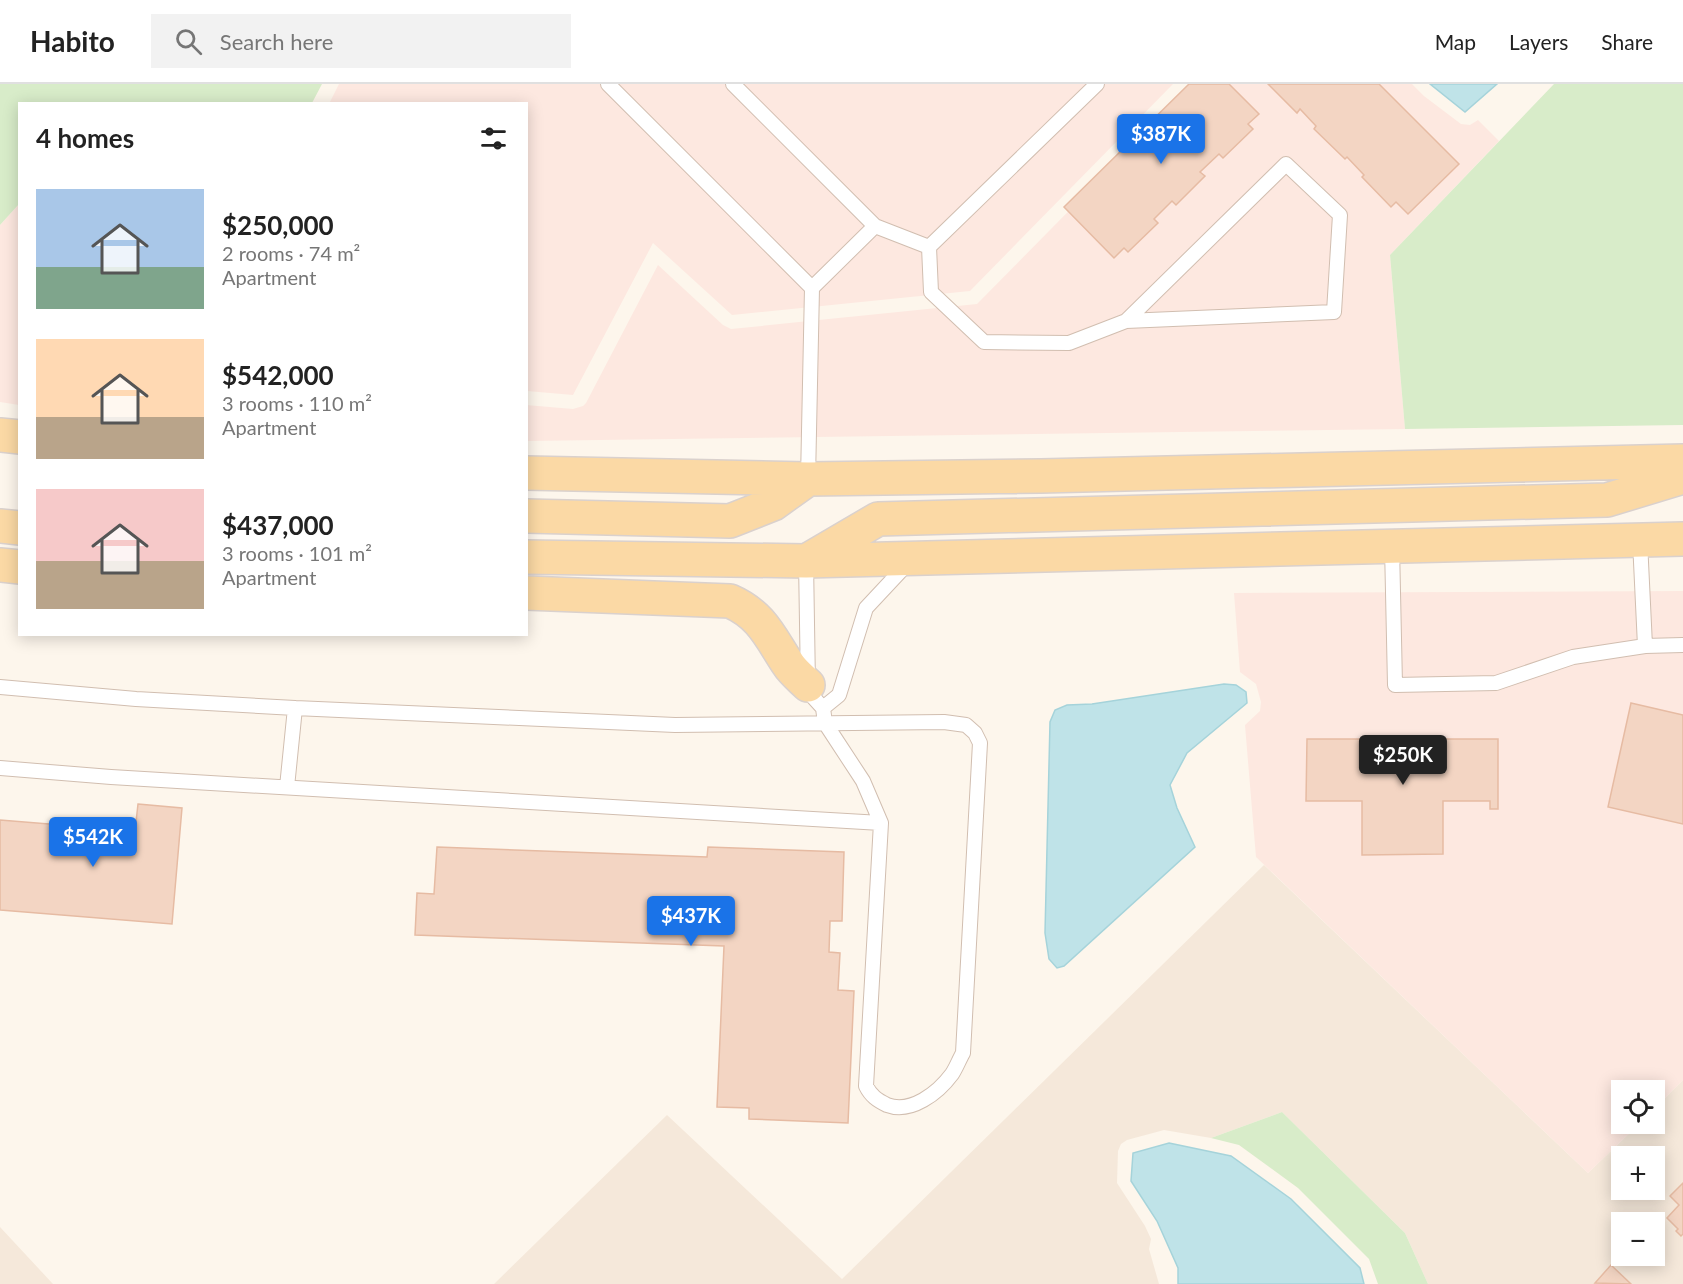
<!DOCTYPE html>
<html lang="en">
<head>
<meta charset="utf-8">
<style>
	:root { --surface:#fff; --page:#f2f2f2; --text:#222; --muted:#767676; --line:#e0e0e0; --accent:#1a73e8 }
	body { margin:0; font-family:Lato,sans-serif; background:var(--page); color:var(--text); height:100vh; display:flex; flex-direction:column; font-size:22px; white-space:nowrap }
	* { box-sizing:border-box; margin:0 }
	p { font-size:20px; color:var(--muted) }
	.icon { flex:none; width:33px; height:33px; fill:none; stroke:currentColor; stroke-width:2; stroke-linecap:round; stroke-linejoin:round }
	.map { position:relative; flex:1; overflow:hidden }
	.details { position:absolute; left:18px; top:18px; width:510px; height:534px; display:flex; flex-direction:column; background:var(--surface); border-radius:0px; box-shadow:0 3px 15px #0003 }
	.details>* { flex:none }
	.tools { position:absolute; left:1611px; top:996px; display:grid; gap:12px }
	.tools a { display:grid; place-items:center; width:54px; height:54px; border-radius:0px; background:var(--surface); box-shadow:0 3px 15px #0003; font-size:30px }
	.price { position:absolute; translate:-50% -51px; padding:0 14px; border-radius:6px; background:var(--accent); color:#fff; font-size:20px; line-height:39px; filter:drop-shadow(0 2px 3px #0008) }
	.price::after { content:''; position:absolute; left:50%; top:36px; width:18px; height:14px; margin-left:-9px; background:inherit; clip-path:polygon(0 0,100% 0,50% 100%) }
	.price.on { background:#222; color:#fff }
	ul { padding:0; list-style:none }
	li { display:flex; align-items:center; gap:18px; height:150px; padding:0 18px }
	li span { display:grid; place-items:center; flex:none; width:168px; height:120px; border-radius:0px; color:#555 }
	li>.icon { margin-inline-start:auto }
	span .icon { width:72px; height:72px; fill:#fffc; stroke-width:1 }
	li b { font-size:26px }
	h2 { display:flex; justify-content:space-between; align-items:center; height:72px; padding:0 18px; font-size:26px }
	header { display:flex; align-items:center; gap:36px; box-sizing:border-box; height:84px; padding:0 30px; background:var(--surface); border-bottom:2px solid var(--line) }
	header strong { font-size:28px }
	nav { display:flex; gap:33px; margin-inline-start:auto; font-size:21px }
	.search { width:420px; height:54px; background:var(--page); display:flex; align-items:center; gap:15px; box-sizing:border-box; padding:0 21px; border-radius:0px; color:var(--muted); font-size:22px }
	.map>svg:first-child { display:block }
</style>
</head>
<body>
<header>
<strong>Habito</strong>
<div class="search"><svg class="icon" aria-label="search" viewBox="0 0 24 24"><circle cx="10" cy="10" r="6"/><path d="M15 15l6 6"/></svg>Search here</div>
<nav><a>Map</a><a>Layers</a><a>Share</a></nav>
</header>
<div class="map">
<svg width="1683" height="1200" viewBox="0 0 1683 1200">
	<rect width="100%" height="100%" fill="#fdf6ec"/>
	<path fill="#f5e8da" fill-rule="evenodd" d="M1264,781L1588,1089L1639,1040H1654L1655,1024L1683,996V1200H1428L1405,1149L1282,1028L1211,1054L1164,1046L1127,1056L1121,1060L1118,1067L1117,1099L1145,1142L1151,1155L1149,1165L1159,1200H494L667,1031L842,1195ZM1622,1072H1654V1106H1622ZM1622,1138H1654V1172H1622Z
		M0,1143L53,1200H0Z"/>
	<path fill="#fde8e0" d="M339,0H1173L970,207L732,231L653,159L573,311L527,307L526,20H329Z
		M1194,0H1412L1424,12L1461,40L1470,41L1478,36L1499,57L1390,171L1405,345L527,357L526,321L573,325L583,322L586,319L658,181L723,241L731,245L977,220Z
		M19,120V321L0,318V141Z
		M1683,507V996L1655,1024L1654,1006H1622V1040H1639L1588,1089L1256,773L1245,641L1260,627L1261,618L1256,600L1240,588L1234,509Z"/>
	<path fill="#d8ecc9" d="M0,0H322L312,19L20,20L19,120L0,141Z
		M1554,0H1683V341L1405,345L1390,171Z
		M1282,1028L1405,1149L1428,1200H1378L1369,1175L1298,1104L1239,1061L1211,1054Z"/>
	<path fill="#bfe3e8" stroke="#a5d3da" stroke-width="1.5" d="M1430,0H1497L1465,28Z
		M1224,600L1236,601L1246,608L1247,619L1187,669L1170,701L1177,724L1195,763L1064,882L1057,884L1049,875L1045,849L1050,638L1055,626L1067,621L1092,620Z
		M1169,1059L1231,1072L1291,1115L1360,1184L1364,1200H1178V1184L1157,1137L1131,1097L1133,1069Z"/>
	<path fill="#f3d5c3" stroke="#e6bba3" stroke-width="1.5" d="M1189,0H1229L1259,30L1248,40L1253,45L1223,74L1219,70L1200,88L1205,92L1176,121L1172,117L1154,135L1158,139L1128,168L1124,164L1114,174L1064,123Z
		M1268,0H1379L1459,80L1408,130L1396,118L1391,123L1362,93L1364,91L1347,73L1345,75L1314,45L1316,42L1300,25L1297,29Z
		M1631,619L1683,631V740L1608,723Z
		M1307,655H1498V725H1490V717H1443V770L1362,771V717H1306Z
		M138,720L182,724L172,840L0,826V736L135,747Z
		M437,763L707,773L708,763L844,768L842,837H830L829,868L840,869L838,906L854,907L848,1039L749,1035V1024L717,1023L724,862L415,851L417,809L434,810Z
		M1683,1099V1150L1681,1152L1676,1147L1678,1145L1667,1134L1679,1121L1670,1112Z
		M1611,1181L1631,1200L1595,1199Z"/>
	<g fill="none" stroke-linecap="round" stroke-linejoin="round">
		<g stroke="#d1beb0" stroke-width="16">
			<path id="lane" d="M608,0L812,204
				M733,0L875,142L929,163L1097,0
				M929,163L931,208L984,258L1069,259L1126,237L1286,80L1340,131L1334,228L1126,237
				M808,395L812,204L875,142
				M1640,457L1645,562L1683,561
				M1392,462L1395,601L1496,599L1573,573L1645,562
				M806,477L808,601L813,613L823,624L825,639L863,697L881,739
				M0,603L136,615L295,624L675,641L944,638L966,641L975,649L980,659L963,969C959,976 956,984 952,990C938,1009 911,1030 887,1021C877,1016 871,1012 866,1002L881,739L111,693L0,684
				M823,624L839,611L866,524L909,478
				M287,703L295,624"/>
		</g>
		<g stroke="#dad1cd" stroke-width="36">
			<path id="primary" d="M0,351L20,353
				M526,389L808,395L1041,392L1683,377
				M526,432L730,437L773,420L808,395
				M0,442L20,444
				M526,473L806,477L1683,455
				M808,476L878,435L1607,416L1683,393
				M0,481L20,483
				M526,509L730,517C762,531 770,553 788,580C793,588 801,594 808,601"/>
		</g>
		<use href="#lane" stroke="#fff" stroke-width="14"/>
		<use href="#primary" stroke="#fbd9a5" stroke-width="33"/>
	</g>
</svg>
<div class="tools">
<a><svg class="icon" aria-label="locate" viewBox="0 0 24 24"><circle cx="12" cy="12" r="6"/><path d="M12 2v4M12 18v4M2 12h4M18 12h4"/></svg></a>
<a>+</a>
<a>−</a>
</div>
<b class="price" style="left:1161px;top:81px">$387K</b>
<b class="price on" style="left:1403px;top:702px">$250K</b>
<b class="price" style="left:93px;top:784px">$542K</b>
<b class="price" style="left:691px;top:863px">$437K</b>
<section class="details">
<h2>4 homes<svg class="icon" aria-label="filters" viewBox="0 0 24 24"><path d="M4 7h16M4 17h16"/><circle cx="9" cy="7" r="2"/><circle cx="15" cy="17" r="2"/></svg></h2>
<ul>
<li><span style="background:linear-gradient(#a9c7e8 65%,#7fa58c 0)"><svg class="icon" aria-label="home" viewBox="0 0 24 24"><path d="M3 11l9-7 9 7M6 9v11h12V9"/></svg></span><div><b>$250,000</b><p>2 rooms · 74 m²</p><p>Apartment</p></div></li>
<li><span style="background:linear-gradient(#ffd9b3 65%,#b9a48a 0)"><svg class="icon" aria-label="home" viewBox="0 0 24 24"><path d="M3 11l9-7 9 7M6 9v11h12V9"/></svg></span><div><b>$542,000</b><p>3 rooms · 110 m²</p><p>Apartment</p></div></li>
<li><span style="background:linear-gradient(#f6c9c9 60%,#b9a48a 0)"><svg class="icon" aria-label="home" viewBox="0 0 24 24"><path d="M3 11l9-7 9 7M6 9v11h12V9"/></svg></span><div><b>$437,000</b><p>3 rooms · 101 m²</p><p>Apartment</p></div></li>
</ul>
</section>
</div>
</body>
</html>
